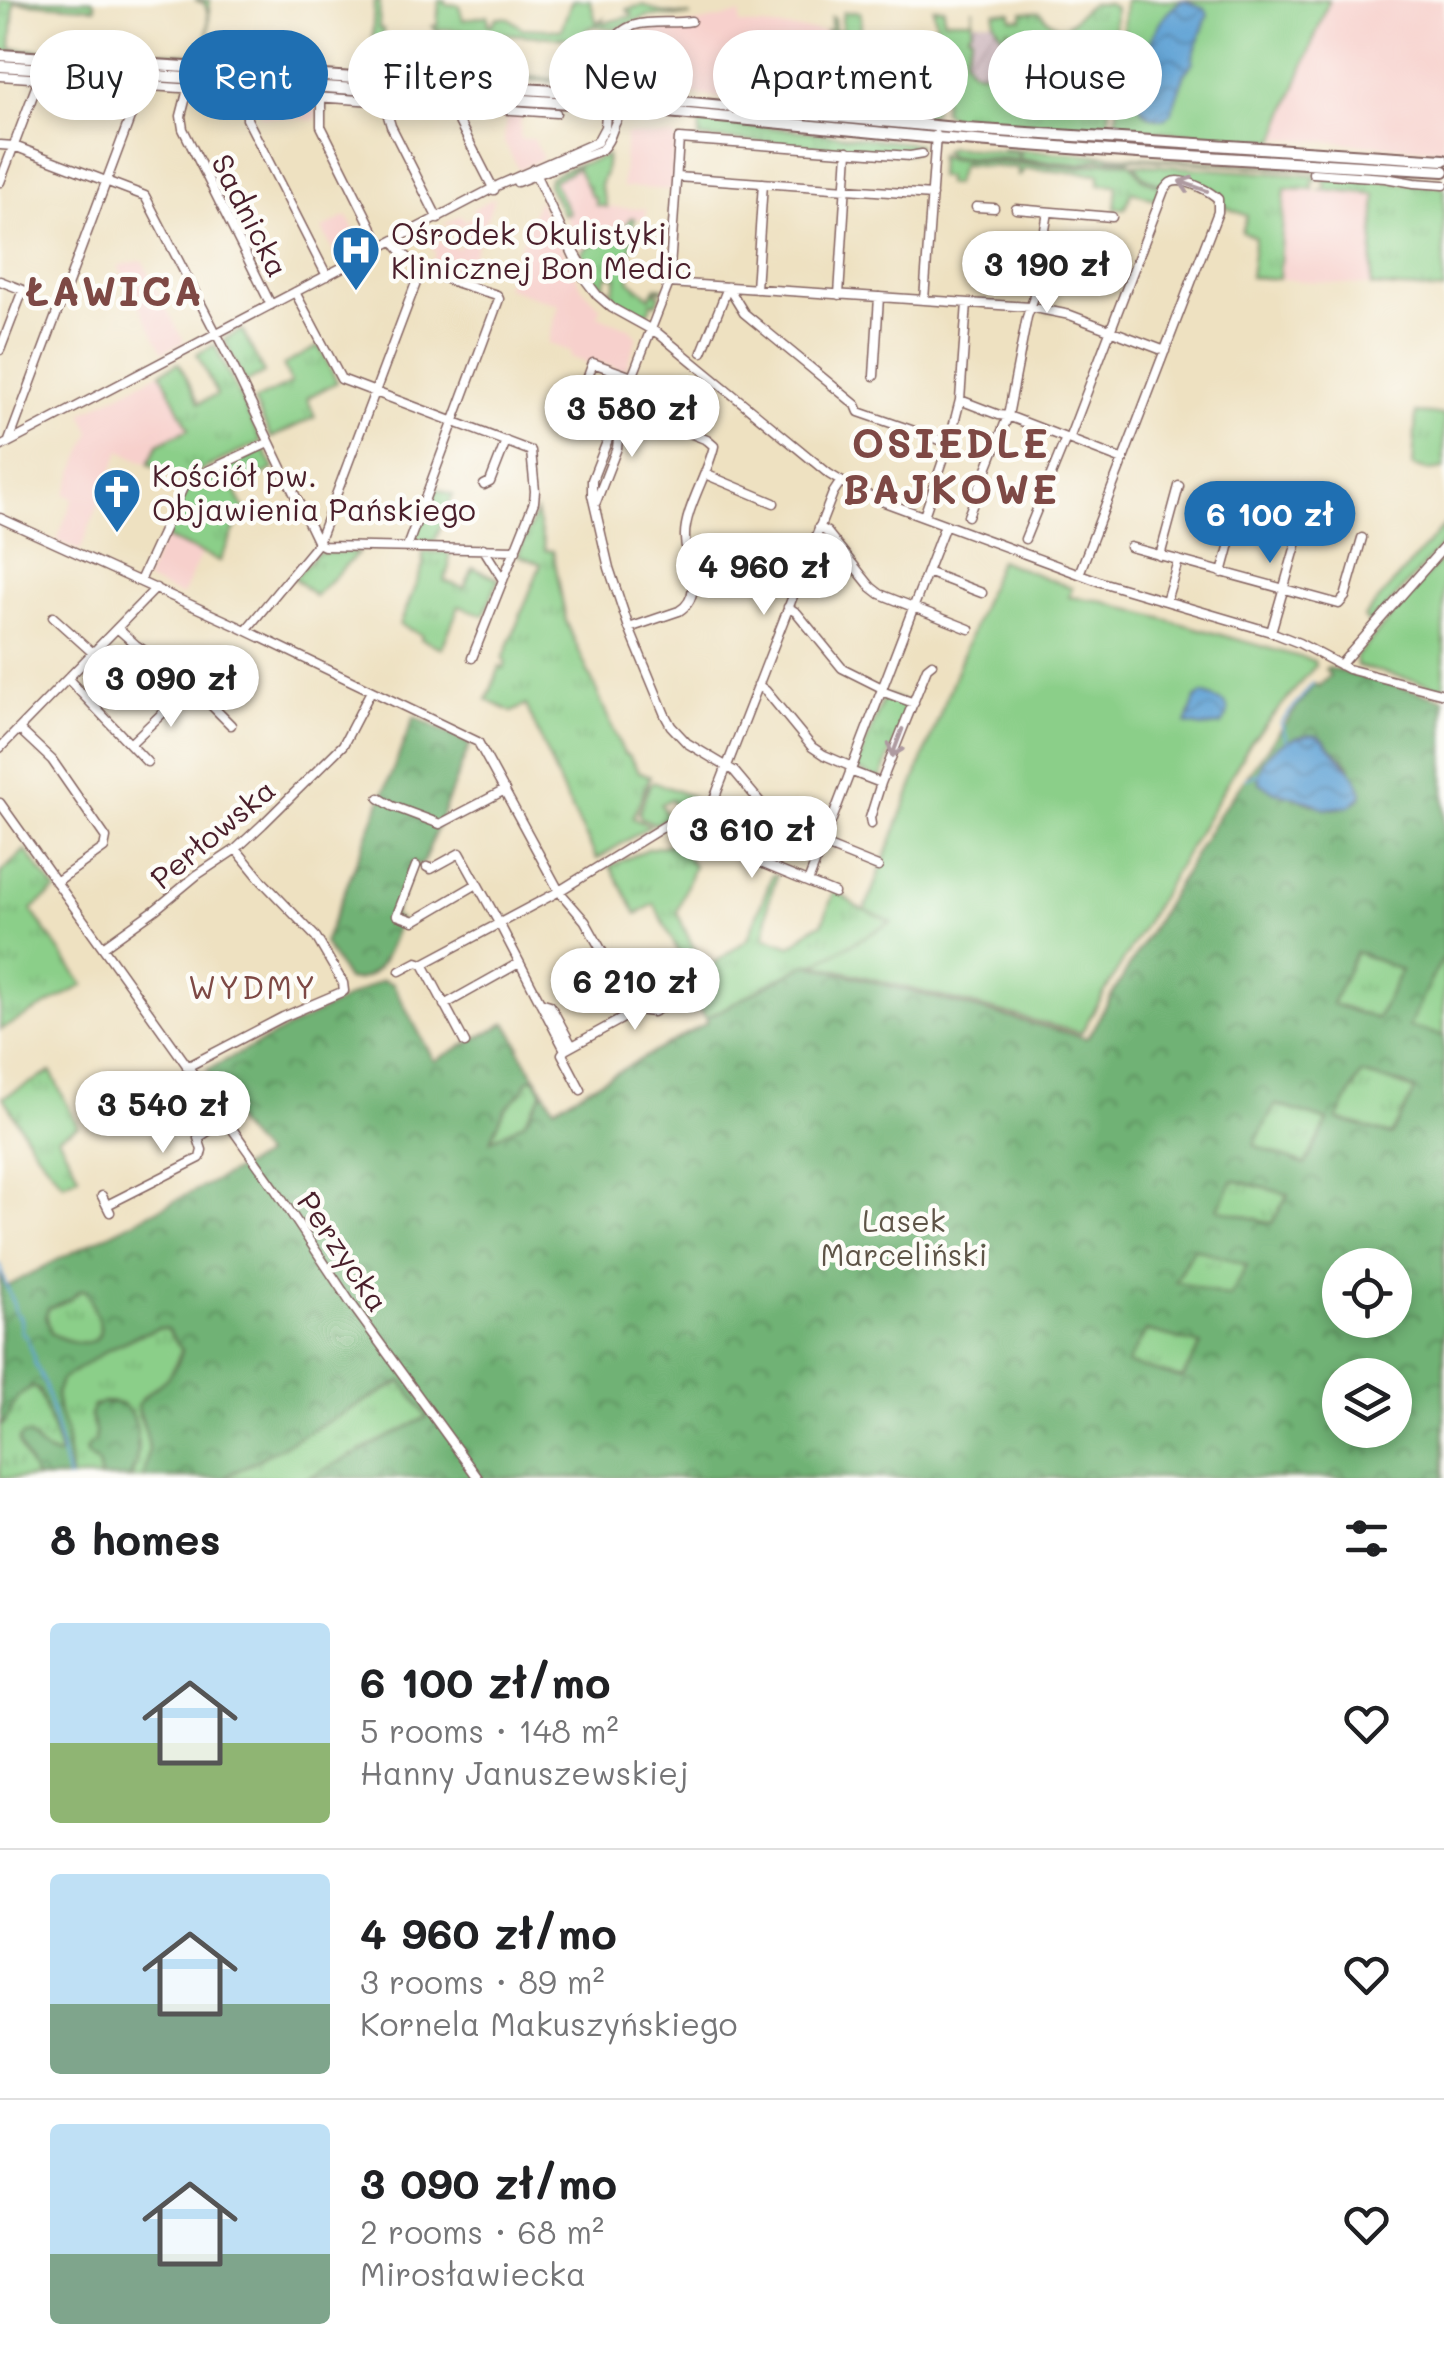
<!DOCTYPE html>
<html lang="en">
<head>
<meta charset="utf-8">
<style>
	:root { --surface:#fff; --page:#f6f6f6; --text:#202124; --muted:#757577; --line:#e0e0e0; --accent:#1f6fb2 }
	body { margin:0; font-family:Mali,sans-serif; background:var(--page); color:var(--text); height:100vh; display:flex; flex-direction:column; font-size:38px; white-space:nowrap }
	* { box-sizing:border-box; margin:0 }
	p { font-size:32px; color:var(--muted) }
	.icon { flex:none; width:55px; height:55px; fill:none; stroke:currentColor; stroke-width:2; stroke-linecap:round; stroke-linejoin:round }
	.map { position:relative; height:1478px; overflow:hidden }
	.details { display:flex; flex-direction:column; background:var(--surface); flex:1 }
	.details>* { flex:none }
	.banner { position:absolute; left:30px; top:30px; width:1385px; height:90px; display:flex; gap:20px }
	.controls { position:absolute; left:1322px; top:1248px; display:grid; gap:20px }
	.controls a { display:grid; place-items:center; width:90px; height:90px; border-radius:50%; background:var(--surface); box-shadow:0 5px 15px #0003; font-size:50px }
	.price { position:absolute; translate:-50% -85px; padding:0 22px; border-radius:35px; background:#fff; color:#222; font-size:32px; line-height:65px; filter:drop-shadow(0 2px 5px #0008) }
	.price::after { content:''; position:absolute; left:50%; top:60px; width:30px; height:22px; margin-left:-15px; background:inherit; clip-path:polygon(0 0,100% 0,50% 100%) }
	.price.selected { background:var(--accent); color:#fff }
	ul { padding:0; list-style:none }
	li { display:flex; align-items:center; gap:30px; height:250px; padding:0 50px }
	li+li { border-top:2px solid var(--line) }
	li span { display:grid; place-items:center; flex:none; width:280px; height:200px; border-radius:10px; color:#555 }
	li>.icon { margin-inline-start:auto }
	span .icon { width:120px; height:120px; fill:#fffc; stroke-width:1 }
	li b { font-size:42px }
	h2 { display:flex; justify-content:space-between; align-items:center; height:120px; padding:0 50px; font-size:42px }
	.pill { padding:0 35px; border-radius:45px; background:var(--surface); box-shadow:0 5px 15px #0003; font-size:35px; line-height:90px }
	.pill.selected { background:var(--accent); color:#fff }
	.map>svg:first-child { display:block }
</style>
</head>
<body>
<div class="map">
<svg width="1444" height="1478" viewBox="0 0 1444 1478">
	<defs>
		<pattern id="industrial-furrows" width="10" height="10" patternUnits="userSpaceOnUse" patternTransform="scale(2.5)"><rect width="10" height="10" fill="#d2bec3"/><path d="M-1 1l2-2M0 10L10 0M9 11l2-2" fill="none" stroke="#b6a3a8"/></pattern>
		<pattern id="grass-tufts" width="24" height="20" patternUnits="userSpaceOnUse" patternTransform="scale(2.5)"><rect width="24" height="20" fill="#8bcf89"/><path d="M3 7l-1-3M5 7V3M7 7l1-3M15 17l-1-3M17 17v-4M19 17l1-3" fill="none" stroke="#79b176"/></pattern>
		<pattern id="forest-crowns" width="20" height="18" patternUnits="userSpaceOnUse" patternTransform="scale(2.5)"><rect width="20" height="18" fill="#70b275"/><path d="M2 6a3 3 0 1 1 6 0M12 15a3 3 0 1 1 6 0" fill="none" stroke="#5e9060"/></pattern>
		<pattern id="water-waves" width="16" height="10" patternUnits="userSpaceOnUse" patternTransform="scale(2.5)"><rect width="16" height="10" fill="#61a3d5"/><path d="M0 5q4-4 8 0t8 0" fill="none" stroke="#5284ad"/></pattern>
	</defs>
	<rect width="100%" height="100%" fill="#fdfcf7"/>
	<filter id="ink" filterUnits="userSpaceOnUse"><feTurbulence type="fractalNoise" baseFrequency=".01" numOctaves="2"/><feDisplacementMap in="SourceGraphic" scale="20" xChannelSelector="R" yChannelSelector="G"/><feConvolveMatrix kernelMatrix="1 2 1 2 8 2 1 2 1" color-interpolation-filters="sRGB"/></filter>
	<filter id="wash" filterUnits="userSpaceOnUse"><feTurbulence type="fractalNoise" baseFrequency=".0048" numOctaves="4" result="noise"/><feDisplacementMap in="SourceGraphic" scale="40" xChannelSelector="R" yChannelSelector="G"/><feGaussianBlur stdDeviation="2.25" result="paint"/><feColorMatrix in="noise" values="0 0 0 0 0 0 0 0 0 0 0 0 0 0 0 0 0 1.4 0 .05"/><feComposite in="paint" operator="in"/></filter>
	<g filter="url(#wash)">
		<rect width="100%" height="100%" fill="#eee1c1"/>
		<path fill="#f7d0cc" d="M1329,0H1444V150L1277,138Z
			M740,14V24L854,34L859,39L857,106L851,111L746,99L745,94H736L735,100L637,87L619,77L620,43L629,32L691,24Z
			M260,98L317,102L316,120L260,116Z
			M506,114L521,115L520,139H533L543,158L519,170L504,142Z
			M626,134L676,137L673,190L622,187Z
			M585,164L607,207L646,209L645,219H634L633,225L582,250L549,183Z
			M1285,188L1316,190V193L1320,194L1321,190L1377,194L1371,286L1279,279Z
			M495,197L465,277L460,275L456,278L454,277L455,273L446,270L443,274L430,268L436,252L432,250L436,240L459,249L468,226L442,225L461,215L464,221L475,215L473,209Z
			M538,199L582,288L601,308L598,316L628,327L637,337L625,371L592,360L589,364L570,357L571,352L548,343L559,305L505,287Z
			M347,216L364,250L339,262L322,229Z
			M142,260L184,342L163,352L118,266Z
			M161,372L189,429L158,444L149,464L120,451L80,551L57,541L73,498L65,494L91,432L82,413Z
			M182,498L220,561L201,554L182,596L145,580Z"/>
		<path fill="url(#industrial-furrows)" d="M1027,21L1031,43L1029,80L960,81L959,22Z"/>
		<path fill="url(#grass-tufts)" stroke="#6a775a" stroke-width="2.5" d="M0,0H92L95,4V8L14,2L11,48L81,53L150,51L192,55L198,54C209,44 211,15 204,3L195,0H210L207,51L198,59L154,55L143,59L0,51Z
			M439,0H445V4L459,5L463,20L488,15L489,25H492L497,17L509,18L522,28L561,30L572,0H590L597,24L604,18V20L601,22L604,23L632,16V12H628L627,9L644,5L659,12L691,16H649L616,29L595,26L587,29L583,41L579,44L578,39L439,29L438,33L433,26H437Z
			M377,1H380L379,29H383L385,45H380L379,61L383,62V66L568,80L569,75L591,77L595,38L603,39L606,42L604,70L601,78L587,84L379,70L371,64L374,3Z
			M1091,4H1109L1115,8L1113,62L1109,64L1108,57L1081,56L1079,92L1110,96L1109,132L951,118L943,111L944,58L933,8H944V20H972L973,8L972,29L968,34L972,36L965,58L971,69C981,74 985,71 996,70C1019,69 1032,78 1028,47L1009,44L1010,29H1007V35H1002L994,21L995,12H1011V18L1022,19L1023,12H1040C1066,41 1070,18 1091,4Z
			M844,12H860L861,16L860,111H866L867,41L869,36L875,33V37H886V32H888L889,37L922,36V31L927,32L932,39L930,40L935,65L933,112L922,118L879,111L868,114L735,100L736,93L745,94L747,99L851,110L857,105L858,39L856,36L826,33V31L831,30V17L834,18L835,31L842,30V17Z
			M690,118L918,144L915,150L909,153L699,138L700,123L679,120Z
			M949,147L1018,153V159L962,157L1079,165L1101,158L1079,164L1020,159V151L1001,149L1397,173L1420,177L1399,174V176L1108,157L1130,161L1099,159L1079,166L945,156L949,155L943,151Z
			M939,155L950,159L1079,168L1102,162L1131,163L1142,178L1161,187L1156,200L1132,191L1125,208L1115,209L1117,185L1099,184V174L1024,169L1020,176H1018V168L961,165L954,185L946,184V177H938Z
			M607,156L605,173L600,185L607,207L596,205L595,197H592L577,168L553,181L569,213L563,214L548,185L549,178L568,168Z
			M1134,164L1317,176V180H1313V190L1285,189L1279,279L1250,277L1255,237L1242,232L1247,216L1223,206L1219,195L1213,190L1180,178L1167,181L1162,186L1143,176Z
			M1323,176L1380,180L1444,187V291L1371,286L1376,195L1321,190L1325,188L1326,182L1323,181Z
			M630,218H634L629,280L650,297L656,287L663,288L662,291L658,289L656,293L660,295L657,303L651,302V308L644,315L611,298L617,277L607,275L603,287L609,289L608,296L598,284L582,252C594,237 621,237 630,218Z
			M242,330L264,373L245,383L224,339Z
			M215,345L261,442L182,479L149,464L158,444L189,429L161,372L179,363L199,403L217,395L197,354Z
			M319,346L337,382L307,398L315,417L271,438L254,401L291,383L283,365Z
			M1416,413L1444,415V469L1430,471L1413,466Z
			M264,449L274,469L234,488L244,509L220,561L164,537L188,484Z
			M434,488L453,495L435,541H414Z
			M536,512L545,550L553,551L566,621L624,754L629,756L638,771L650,776L633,818L650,826L597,859L564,794L526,705L512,712L487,700L500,667L504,669L506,661L503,659L541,564L518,555Z
			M1444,525V542L1379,616L1377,615L1368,623L1364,617Z
			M359,552L315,596L294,578L317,553Z
			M423,552H449V567L444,581L464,588L473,568L499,579L484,615L459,606L442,648L421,639L422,635L400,625L423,566Z
			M889,696L908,704L909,707L881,778L878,779L856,769L883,699Z
			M654,782L691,796L695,800L678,811L671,799L661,804L667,817L655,824L641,818L639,813L649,785Z
			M677,843L694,866L677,912L690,941L706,969L748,939L772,875L777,876L768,904L765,937L791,946C805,939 805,928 822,924L835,889L857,907L893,921L815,964H806L706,1018L687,991L699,984L679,953L654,904L637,914L610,866L648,849Z
			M25,850L56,890L31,910L84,985L0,1030V874Z
			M1356,951L1401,970L1377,1019L1332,1004Z
			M1444,956V1036L1408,1028L1430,981Z
			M51,1072L78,1126L58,1137L79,1176L63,1183L34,1149L3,1097Z
			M1361,1074L1390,1081L1416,1091L1391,1136L1337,1119Z
			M534,1077L543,1092L525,1122L490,1141L505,1109L522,1091L527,1081Z
			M1277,1105L1329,1121L1305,1165L1253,1145L1274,1106Z
			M1233,1180L1288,1194L1272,1223L1217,1209Z
			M1194,1248L1248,1265L1229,1297L1175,1281Z
			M80,1290H85C92,1298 91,1303 95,1312C97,1318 100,1322 100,1328C100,1352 63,1341 51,1333L46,1315L48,1308L77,1294Z
			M159,1328L167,1329L182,1349L170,1376L141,1399L138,1412L146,1433L149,1448L144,1478H130L134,1469L138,1441L95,1431L96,1442L87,1456L98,1464L101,1478H70L66,1430L59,1414L56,1394L61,1380L109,1349L138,1335Z
			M1146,1330L1201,1345L1182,1378L1127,1364Z
			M403,1381L427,1417L308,1478H224Z
			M33,1386C49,1400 53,1432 60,1453L57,1456C45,1453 37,1445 29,1435L19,1444L36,1478H0V1422L1,1425L12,1409L15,1400L21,1392Z"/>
		<path fill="url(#forest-crowns)" stroke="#5d6850" stroke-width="2.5" fill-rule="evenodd" d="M1328,668L1444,699V956L1430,981L1409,1027L1444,1036V1478H308L427,1417L402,1381L224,1478H144L149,1448L146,1433L137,1405C155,1382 174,1382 182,1350L167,1329L159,1328L138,1335L109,1349L61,1380L56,1394L59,1414L66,1430L70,1478H36L19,1444V1439L23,1435H29C37,1445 45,1453 57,1456L60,1453L39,1390L33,1387C13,1395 14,1406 4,1424L1,1425L0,1273L6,1287L59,1259L264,1156L237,1125L207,1070L382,980L393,984L434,1061L506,1023L520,1046L518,1048L554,1107L708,1022L706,1018L807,964L1087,1038L1217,817L1314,684L1319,686L1330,675L1325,670ZM1324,739L1332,749L1349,764L1361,797C1333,824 1305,795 1275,792ZM1356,952L1401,970L1377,1019L1332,1004ZM1361,1074L1405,1085L1415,1091L1391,1135L1337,1119ZM533,1077L543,1092L524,1122L491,1140L505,1109L523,1091L527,1081ZM1277,1105L1328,1121L1305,1165L1254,1145L1275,1106ZM1233,1180L1288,1194L1272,1223L1218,1209ZM1193,1248L1247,1265L1229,1297L1175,1281ZM1340,1265H1395V1320H1340ZM80,1290H85C92,1298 91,1303 95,1312C97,1318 100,1322 100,1328C100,1352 63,1341 51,1333L46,1315L48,1308L70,1300ZM1146,1331L1201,1345L1182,1378L1127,1364ZM1340,1375H1395V1430H1340Z
			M414,717L470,744L424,861L421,865L414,863L393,916L400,920C390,945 381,984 347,980L324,943Z
			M103,1402C111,1402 120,1402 126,1408C143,1424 139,1459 130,1478H101L98,1464L87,1456L85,1451L89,1445L95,1442V1431L90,1416L93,1407Z"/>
		<path fill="#8bcf89" stroke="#6a775a" stroke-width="2.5" d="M1125,0H1329L1275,141L1116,128Z
			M1444,556V688L1357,666L1356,657Z
			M999,560L1072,588L1069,597L1097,600L1314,661L1315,666L1251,742L1081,1033L815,964L892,922L865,910Z"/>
		<path fill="url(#water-waves)" stroke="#566180" stroke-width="2.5" d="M1183,0L1205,8L1208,14L1193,56V62L1185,73L1171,113L1164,119C1148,118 1138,110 1136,94C1146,60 1150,19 1183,0Z
			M1203,694L1225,703C1230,712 1228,717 1221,725L1202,727L1186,724L1195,699Z
			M1312,734C1323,736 1324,740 1332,749C1346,765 1354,770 1362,792L1361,797L1350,806L1325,809L1310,801L1275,792L1259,782C1258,751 1285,739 1312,734Z"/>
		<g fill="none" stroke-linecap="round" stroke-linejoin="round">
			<path stroke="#61a3d5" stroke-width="2.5" d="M1287,740L1281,723L1313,683
				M1246,778L1259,774
				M0,1264C2,1281 12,1294 15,1312L20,1317L22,1333L26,1336L34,1356L35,1364L45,1384L68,1478"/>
		</g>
	</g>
	<g filter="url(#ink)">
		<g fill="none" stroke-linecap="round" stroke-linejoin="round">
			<g stroke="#836360" stroke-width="11">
				<path id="minor" d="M0,76L556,113
					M616,78L626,90L650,96
					M188,89L181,116L183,129L271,305
					M246,93L247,119L327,276
					M321,98V126L382,248
					M389,102L388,116L391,126L438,219
					M456,107V116L494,190
					M613,112L618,52L615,38
					M0,145L14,146L145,196L230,360L318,543
					M533,169L584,278L597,295L612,308L659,334L829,474L852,488L879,500L1101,582L1271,632L1299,643L1348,669L1444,694
					M1313,173L1385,178L1414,183L1444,185
					M677,177L932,195
					M0,182L39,79
					M517,182L601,150C615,138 611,116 628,110
					M976,207L994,208
					M1016,209L1112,217
					M394,241C413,275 463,284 497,295L499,299L407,547
					M575,253L589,276L590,285
					M1039,269L1086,284
					M0,281L23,290L0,350
					M669,283L1030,307L1070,315L1165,351
					M728,287L744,313L856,405L859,412L949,443
					M756,289L763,183
					M295,292L341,379L531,451L535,491L534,502L472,658
					M839,295L848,151
					M924,300L936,135
					M702,352L728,287
					M874,376L879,297
					M960,400L999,415L1008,416L1123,460
					M579,401L593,363L632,377
					M622,406L707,440L714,446C708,474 684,511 685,537C685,563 706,594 679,611L629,628
					M1069,439L1164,190C1169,184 1170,181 1178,181C1190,181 1210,191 1218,199V212L1079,574
					M9,441L142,86
					M0,447L499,185L597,142L605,127L611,46C626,13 664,26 691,21
					M705,474L774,503
					M484,485L490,482L506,441
					M596,502L617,448L621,415
					M924,516L949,443L960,400L967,303
					M968,516L1008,416L1027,317L1033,300L1048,212
					M0,518L237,626L478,742L559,891L585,921L612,969L621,980L638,1010
					M819,527L827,532L871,587L880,594L969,629
					M1025,539L1066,438
					M318,543L324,546L516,550
					M1130,547L1339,604L1345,597L1362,538
					M483,548L503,580
					M1160,556L1179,486
					M927,572L982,593
					M1222,573L1241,503
					M140,581L186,481L268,443
					M1166,601L1178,561
					M788,607L797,613L842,668L882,688L884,692L914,703
					M53,617L93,653
					M117,628L136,645L176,672
					M246,630L318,543L422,267
					M1271,632L1303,521
					M1340,665L1444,547
					M68,679L147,762
					M758,685L766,691L812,747L824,755L852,767
					M19,729L52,760L106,838L104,848L56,882
					M130,744L190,687L194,688L231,725
					M0,748L156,588
					M850,771L881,783
					M379,798L392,806L440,824L505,790
					M713,802L833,493L841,481
					M713,802L714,811L722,823L756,861L834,893
					M0,803L275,1189L350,1302L478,1478
					M871,824L870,818L881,783L927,668L932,664
					M416,866L397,915L414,921L477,884
					M427,867L431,869L460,853L499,923L565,1050L562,1054L581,1090
					M878,867L786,830L776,821L734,771L687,743L671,726L665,715L629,628L609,568L592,495V480L669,283L679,139L910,156L922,154
					M808,882L945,525
					M103,947L156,909L197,875L236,849L263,824L343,745L371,691
					M423,964L465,1043
					M400,971L417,962L423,964L556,893L702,803L713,802
					M540,1002L550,1005L572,1046
					M444,1005L519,963
					M565,1050L638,1010L653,1012L689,993
					M187,1067L283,1017L344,991L343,983L316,937L263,882L236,849
					M102,1196L110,1212
					M107,1205L200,1158L202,1150L198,1138L218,1125"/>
			</g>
			<g stroke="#836360" stroke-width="14">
				<path id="major" d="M0,55L586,93L966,129L1444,160
					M0,66L585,104L936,138L1138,153L1444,171"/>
			</g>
			<use href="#minor" stroke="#fff" stroke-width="8"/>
			<use href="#major" stroke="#fff" stroke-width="10"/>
		</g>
		<defs><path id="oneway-shaft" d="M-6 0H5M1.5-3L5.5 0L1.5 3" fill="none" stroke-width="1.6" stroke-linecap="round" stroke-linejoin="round" transform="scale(2.5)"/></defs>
		<g stroke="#ae9aa0">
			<use href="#oneway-shaft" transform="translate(1193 186) rotate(-161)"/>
			<use href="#oneway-shaft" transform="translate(897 743) rotate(111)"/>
		</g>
	</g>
	<defs>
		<g id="hospital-pin" transform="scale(2.5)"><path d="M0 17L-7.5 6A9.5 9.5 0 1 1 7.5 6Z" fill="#1f6fb2" stroke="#fdfcf7"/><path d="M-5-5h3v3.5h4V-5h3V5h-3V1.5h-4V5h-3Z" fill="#fff"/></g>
		<g id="church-pin" transform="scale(2.5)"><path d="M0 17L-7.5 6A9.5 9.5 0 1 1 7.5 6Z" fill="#1f6fb2" stroke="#fdfcf7"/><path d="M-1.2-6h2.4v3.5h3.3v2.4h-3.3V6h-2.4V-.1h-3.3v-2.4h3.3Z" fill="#fff"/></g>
	</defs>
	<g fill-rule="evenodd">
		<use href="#hospital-pin" x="356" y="250"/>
		<use href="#church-pin" x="117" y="492"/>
	</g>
	<g text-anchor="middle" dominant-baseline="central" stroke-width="9" stroke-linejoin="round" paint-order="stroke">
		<g font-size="30" fill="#4a1f2b" stroke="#fdfcf7">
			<text transform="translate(251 215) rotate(63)">Sadnicka</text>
			<text transform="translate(212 833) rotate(-40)">Perłowska</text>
			<text transform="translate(344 1251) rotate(56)">Perzycka</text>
		</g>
		<g font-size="30" fill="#4a1f2b" stroke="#fdfcf7" text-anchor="start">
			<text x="391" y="233">Ośrodek Okulistyki<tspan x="391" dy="34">Klinicznej Bon Medic</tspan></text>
			<text x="152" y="475">Kościół pw.<tspan x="152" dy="34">Objawienia Pańskiego</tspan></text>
		</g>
		<g font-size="30" fill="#5e5447" stroke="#fdfcf7">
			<text x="904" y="1220">Lasek<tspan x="904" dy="34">Marceliński</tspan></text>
		</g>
		<g font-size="32" letter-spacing="2.5" fill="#7e4945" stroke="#fdfcf7">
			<text x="253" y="986">WYDMY</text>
		</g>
		<g font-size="40" font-weight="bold" letter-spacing="2.5" fill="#7e4945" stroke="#fdfcf7">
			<text x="115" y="290">ŁAWICA</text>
			<text x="951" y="442">OSIEDLE<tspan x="951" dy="46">BAJKOWE</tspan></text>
		</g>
	</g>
</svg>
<div class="controls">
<a><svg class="icon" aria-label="locate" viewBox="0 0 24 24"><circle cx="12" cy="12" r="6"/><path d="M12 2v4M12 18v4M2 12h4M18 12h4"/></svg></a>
<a><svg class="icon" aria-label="layers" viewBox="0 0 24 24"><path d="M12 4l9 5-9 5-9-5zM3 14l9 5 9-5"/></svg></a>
</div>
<b class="price" style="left:1047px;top:316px">3 190 zł</b>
<b class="price" style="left:632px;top:460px">3 580 zł</b>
<b class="price selected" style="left:1270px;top:566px">6 100 zł</b>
<b class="price" style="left:764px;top:618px">4 960 zł</b>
<b class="price" style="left:171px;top:730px">3 090 zł</b>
<b class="price" style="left:752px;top:881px">3 610 zł</b>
<b class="price" style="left:635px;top:1033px">6 210 zł</b>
<b class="price" style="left:163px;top:1156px">3 540 zł</b>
<div class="banner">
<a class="pill">Buy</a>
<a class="pill selected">Rent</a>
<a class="pill">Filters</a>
<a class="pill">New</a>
<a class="pill">Apartment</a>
<a class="pill">House</a>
</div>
</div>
<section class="details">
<h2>8 homes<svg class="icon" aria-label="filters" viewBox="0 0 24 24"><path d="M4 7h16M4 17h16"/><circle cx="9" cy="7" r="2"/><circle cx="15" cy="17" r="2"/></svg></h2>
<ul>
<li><span style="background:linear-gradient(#bfe0f5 60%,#8fb573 0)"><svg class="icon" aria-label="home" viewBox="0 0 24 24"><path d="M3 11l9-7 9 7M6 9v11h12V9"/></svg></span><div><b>6 100 zł/mo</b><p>5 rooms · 148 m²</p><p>Hanny Januszewskiej</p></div><svg class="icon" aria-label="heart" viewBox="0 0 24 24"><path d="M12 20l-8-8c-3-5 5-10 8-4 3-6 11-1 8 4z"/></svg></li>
<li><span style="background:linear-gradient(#bfe0f5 65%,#7fa58c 0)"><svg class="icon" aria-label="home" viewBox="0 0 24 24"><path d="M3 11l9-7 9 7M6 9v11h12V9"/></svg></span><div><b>4 960 zł/mo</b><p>3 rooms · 89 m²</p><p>Kornela Makuszyńskiego</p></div><svg class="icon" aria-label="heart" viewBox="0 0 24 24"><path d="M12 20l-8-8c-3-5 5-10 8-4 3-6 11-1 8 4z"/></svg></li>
<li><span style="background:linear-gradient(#bfe0f5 65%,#7fa58c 0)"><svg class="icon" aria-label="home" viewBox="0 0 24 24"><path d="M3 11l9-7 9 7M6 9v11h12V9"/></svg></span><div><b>3 090 zł/mo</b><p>2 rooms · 68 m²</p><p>Mirosławiecka</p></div><svg class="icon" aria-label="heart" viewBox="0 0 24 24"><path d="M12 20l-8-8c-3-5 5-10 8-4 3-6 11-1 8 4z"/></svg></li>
</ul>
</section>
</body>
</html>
